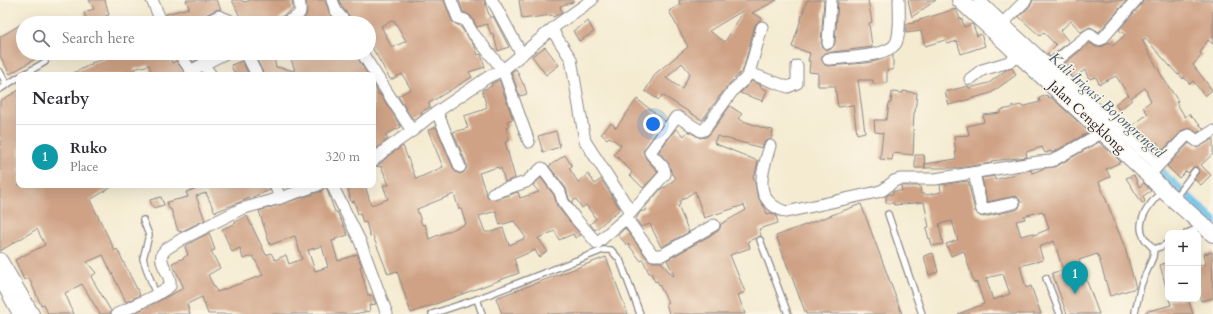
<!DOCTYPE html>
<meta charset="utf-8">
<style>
:root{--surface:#fff;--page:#f2f2f3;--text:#2b2b33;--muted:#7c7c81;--line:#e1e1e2;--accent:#111827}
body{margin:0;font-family:Cardo,serif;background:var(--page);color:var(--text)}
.controls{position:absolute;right:12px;bottom:12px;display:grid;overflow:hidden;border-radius:8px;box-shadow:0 4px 16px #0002}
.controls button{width:36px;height:36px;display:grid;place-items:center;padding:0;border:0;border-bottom:1px solid var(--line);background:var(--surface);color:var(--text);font:20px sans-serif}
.you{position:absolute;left:653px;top:124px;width:14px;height:14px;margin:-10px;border:3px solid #fff;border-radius:50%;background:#1a73e8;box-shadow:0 0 0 6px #1a73e833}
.badge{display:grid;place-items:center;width:26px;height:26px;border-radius:50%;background:var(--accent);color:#fff;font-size:13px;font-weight:700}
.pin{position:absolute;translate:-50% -33px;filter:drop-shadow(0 1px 2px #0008)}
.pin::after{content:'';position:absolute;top:21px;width:14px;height:12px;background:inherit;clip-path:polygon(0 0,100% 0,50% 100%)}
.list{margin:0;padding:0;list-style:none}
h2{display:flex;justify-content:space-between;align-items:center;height:52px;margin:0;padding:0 16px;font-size:17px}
h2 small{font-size:13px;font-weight:400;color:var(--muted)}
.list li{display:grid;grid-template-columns:26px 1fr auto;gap:12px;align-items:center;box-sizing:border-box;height:64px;padding:0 16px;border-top:1px solid var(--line)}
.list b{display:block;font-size:15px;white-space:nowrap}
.list p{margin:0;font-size:13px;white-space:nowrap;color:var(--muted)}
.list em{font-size:13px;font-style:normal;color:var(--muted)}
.icon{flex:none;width:22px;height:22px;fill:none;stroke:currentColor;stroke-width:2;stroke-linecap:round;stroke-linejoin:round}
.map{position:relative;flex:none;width:1213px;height:314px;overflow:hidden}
.search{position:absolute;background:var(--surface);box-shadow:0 4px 16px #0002;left:16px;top:16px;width:360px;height:44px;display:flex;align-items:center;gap:10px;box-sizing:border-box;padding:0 14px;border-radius:22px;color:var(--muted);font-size:15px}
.panel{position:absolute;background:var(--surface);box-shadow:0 4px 16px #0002;left:16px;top:72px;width:360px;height:116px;border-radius:8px}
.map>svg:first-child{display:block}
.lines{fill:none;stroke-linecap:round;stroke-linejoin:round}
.canal{stroke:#6ec1ea;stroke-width:10}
.building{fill:#cfa285;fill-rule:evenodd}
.service-casing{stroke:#8b8686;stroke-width:8}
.minor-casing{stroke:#8b8686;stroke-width:13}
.tertiary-casing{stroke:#8b8686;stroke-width:16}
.secondary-casing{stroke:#8b8686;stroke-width:18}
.service{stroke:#fff;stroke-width:5.5}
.minor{stroke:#fff;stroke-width:11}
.tertiary{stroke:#fff;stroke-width:14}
.secondary{stroke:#fff;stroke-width:16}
.labels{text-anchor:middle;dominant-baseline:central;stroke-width:3;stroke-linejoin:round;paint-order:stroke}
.street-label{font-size:14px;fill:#22223b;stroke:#fcf5e5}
.water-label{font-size:15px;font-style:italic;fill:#3d5a78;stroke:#fcf5e5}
</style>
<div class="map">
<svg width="1213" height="314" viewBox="0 0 1213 314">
<rect width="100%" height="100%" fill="#fcf5e5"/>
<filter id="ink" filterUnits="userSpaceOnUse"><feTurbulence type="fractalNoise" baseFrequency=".025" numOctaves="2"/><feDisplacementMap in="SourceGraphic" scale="8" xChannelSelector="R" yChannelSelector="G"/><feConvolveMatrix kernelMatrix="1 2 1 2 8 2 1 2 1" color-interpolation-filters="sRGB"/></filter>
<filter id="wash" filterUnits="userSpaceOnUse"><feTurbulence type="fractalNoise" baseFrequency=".012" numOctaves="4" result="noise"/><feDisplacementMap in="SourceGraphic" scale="16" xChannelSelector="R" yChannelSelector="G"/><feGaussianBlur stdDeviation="0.9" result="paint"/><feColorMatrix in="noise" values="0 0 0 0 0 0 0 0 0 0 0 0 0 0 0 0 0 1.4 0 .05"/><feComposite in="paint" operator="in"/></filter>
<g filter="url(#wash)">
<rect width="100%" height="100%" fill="#f4ebd1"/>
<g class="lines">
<g class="canal">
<path d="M1150,163l28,26"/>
<path d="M1184,194l29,27"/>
</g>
</g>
<g id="blocks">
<g class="building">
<path d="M89,0h16l4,15 -22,7 -3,-10 10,-3z"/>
<path d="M186,0h30l5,9 -5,1 -15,7 -3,2 -1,4h-28l-3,-9 23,-6z"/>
<path d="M232,0h10l1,2 9,-2h40l1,9 -12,8 -3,4 -8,2h-27z"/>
<path d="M306,0h19l5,14 7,9h-35l-1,-1 5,-6 1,-5z"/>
<path d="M339,0h105l8,21 2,2 6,3 15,21 3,8 3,-1 4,13 -16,5 3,5 -43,26 1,4 -9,5 1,2 -9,6 -15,-24 13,-7 -9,-15 -9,5h-3l-21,-37v-19h-18l-1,-6 -8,-10zM394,20l12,21 -14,7 -11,-22z"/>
<path d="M459,0h25l6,18 3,-2 16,31 -11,4 -5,-18 -2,1 -4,-10 -10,3 -6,-11 -8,-4z"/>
<path d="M519,0h54v2l-13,4 2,7 -9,4 -1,-2 -30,4z"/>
<path d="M679,0h98l-25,13 10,5 -7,7 -12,45 -15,15 -26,35 -40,-25 -3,5 -14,-9 11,-18 32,-26 -19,-36 11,-6zM744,10l-19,32 -16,-11zM682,63l8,10 -8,16 -16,-11z"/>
<path d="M807,0h17l-3,43 3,6 4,1 3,-1 4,-5 3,-44h30l4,22 -3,1 3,24 -47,6 -4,6 4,6 3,1 38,-3 11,-2 16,-6v15h-6v13l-14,1v-4h-15l7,52 -8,2 -4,-29 -15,2 -3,-21h-17v-13l-9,-1 1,-11h-2l2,-8 -18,-6z"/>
<path d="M908,0h28l-24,17z"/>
<path d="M1033,0h94l-28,32 -9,-5 -9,5 -10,-11 -11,10 9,11 -19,15 -3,-3 9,-9 -13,-13 -3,4 -21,-19 12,-12z"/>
<path d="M1143,0h70v44l-5,-4 -8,13 2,2 -9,10 19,25 -7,6 -12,-15 -3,3 -6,-7 -1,2 -4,-5 -1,1 -33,-37 -3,2 21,38 15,23 -2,1 9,15 4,-3 15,15 -7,4 -7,-5 -7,2 -20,20 -6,-8 -6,7 -10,-9 1,-2 -9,-13 15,-11 -5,-7 8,-6 -6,-13 -14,10 1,2 -13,10 -4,-6 13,-10 1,2 -13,-20 -17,8 -3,-7 -7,2 -4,-9 -12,8 -12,-12 29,-23 6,4h3l5,-1 5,-4 4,4 12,-11 -6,-5 22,-25z"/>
<path d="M956,9l4,10h2l2,8 8,-3 1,1 4,11 4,-2 4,12 -24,8 -4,-13 -10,3 -2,-4 -20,6 -4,-15 -15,2v-9l8,-1 -1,-1z"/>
<path d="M588,21l6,11 -15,9 -6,-10z"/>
<path d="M23,23v30h22l-35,21 -10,-18v-19z"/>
<path d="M545,47l14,18 -13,10 -14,-19z"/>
<path d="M102,53h66l4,10 4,-2 11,14h-35l-3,-10 -15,4 2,6h-67l23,-11 -1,-1 13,-4z"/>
<path d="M187,53h23l-17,9z"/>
<path d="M254,53h19l3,14 19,4 -6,-18h54l1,2 11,-2 13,22h-104z"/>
<path d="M242,61l7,14h-13l-1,-3 -1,1 -3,-8z"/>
<path d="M1012,68l4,7 -25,18 -42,12 -4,-13 23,-6 1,2 20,-5 17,-13z"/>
<path d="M516,69l7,15h1l3,10 -7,2 -9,-24z"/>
<path d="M499,80l14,39 -6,2 2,5 -3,1 3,14 -4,1 10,36 -10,4 -4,-14 -2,1 -1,-2 -19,6 8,23 2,2 6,2 23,-8 2,6 19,-6 -6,-7 8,-7 13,17 3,11 24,29 -6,3 -2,-4 -14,6 -4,-9 -17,7 9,13 -8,6 -4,-7 -21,9 5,14 -108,40 -14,-42 -9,3 -15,-38 -3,1 -4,-15 -3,1 -3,-10 -2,1 -4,-13 -3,1 -4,-17h18l6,20 17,-6 -5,-14h6l-8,-19 -3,1 -1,-1 12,-11 14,-9 13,33 27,-12 -15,-37 8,-3 18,43 5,4 4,-1 4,-5v-3l-14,-33 15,-4 -4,-12 19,-6v-1l4,-2 -5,-17 10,-4 -1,-2zM454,194l5,15h2l5,15 -37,15 -4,-15 -3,1 -5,-16zM496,211l4,14 14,-4 12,17 -17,7 -6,-17 -12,4h-6l-6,-16z"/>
<path d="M752,81l9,4 -1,2 7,3 -4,11 -23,-8z"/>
<path d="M373,83l6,12 1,-1 21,33 -16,8 3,4 -15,13z"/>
<path d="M19,90v95h96l-25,15 25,51 2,-2 23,46 -14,7 -23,-47 -16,7 9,11 -5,4 20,34 -1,3h-10l-18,-30 -17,9 9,21h-26l-4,-10 -3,1 -12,-27 -5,2 -9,-20 30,-15 -8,-16 -37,22v-150z"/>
<path d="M903,91l14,2 -2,19h-1l-1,20 1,1 -1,22 -20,-2 -1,7 -12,-1 3,-26 -8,-1 -1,-12h12v-2h1l2,-15h2l1,-11 11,1z"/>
<path d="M1047,95l1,3 3,-1 38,35 -37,21 -1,-2 -6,2 -3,-6 -16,5 1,5 -36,4 1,2 -35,5h-32v-4l31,-5 -2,-23 15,-1 -2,-9 17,-4 -1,-7 18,-2v-3l11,-2v-1l9,-2 1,2 18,-5 -1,-4z"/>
<path d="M637,99l28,22 -22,30 3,8 12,13 -15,16 -13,-13 2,-3 -18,-18 7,-9 -12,-8 -2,2 -6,-5 10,-11 5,5z"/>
<path d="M730,106l12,8 -4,5 25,9 10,2 -2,9 -6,2 -3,7 -45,-12 -3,7 44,18 -3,13 -2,1 4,19 5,10 3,4 2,6 4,-1 5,2 2,8 -19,6 2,7 -13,5 2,7 -20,7 15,37 -7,3 7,19h-76l-3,-11 2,-1 -11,-21 -2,1 -4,-9h-2l-6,-13 -2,1 -13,-17 -1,1 -9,-10 7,-7 23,31 5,3h8l12,14 1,-1 -7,-15 51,-29 2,-3 1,-4 25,-14 -2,-5 -40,13 -9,-27 -16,11 2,2 -3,2 11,26 -28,15 -11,-23 -9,3 -5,-8 4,-7 7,-2 -2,-3 17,-19 4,-1 10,-9 -4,-4 -3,-10 -10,-12 17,-23 8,7 4,-5 12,7 6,-1 4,-3z"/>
<path d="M556,131l4,16 -17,5 -5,-16z"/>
<path d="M1213,139v15l-12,11 10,10 -10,10 -7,-6 5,-7 -2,-5h-4l-5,6 -2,-2 -7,7 -12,-12 22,-23 8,5z"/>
<path d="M1099,142l22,20 -15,7 4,8 -11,5 26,66 11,40 -26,8 -11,-38 -2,-4 -18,6 20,54h-32l-15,-41 11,-3 -9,-29 -15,6 4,13 -23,6 6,22 5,-2 10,28h-83l26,-10 -7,-22 -3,1 -10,-32 -13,5 -5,-12 12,-4 -6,-19 -13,3 4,20 -11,2 -2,-8 -1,1 -3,-11 3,-1 -5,-25 -30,3v-2h-8v-7l3,-2h4v-3h9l-1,-5h19l1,8h5l1,1 14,-3 -1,-7 28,-4 7,30 5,5 4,1 32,-7 3,-2 2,-6 -2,-3 -3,-3 -29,6 -5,-24 12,-2 1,4 23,-7v-1l13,-2 1,3 13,-5 10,-1zM1042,211l1,3 1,-1 5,16 -15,6 -1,-2 -12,3 -5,-15 9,-2 -1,-3zM1003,274l7,20 -17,6 -7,-22z"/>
<path d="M565,155l7,11 -3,2 9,14 10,-8 7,10 6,-5 19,30 -25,21 -5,-6 6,-5 -10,-14 -4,3 -6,-9 -4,3 -3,-3 -3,-11 -17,-22z"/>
<path d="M915,155h9l1,13h-10z"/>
<path d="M1134,175l5,12 5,-4 7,8 -8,5 2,6 -3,1 -16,-25z"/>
<path d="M196,185h72l2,5 -55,22 -9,-19 -10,3 9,24 -25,12v-1h-2l-7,-22h-2l-2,-7 21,-5 -2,-5 11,-4z"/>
<path d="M326,187l9,25h2l11,23 -13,4 1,1 -4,1 6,20 19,-7 5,12 -2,1 8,28h4l4,9 -7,1 1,6 -17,3h-145l-6,-17 -15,7 3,10h-57l51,-26 -12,-25 12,-5v-1l4,-2 -3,-9 24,-13 6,17 -4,1 9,17 -12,7 9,17 46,-17 -10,-19 -10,3 -3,-11 -8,4 -10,-23 14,-6 -1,-1 12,-6 19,39 5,-2 4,7 11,-5 3,9 13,-5 -7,-23 -25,9 -11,-34 61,-19zM322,246l6,21 -13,4 -7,-21z"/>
<path d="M161,197l3,8 -11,3 -3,-8z"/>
<path d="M861,204l41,110h-96l-30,-78z"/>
<path d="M1212,252l1,46 -12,3 -3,-12v-23l8,-2 -2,-10z"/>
<path d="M933,253l5,19 -9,3 -5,-19z"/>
<path d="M606,257l22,57h-126l-6,-16z"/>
<path d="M1168,262v25h-2l-6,-22z"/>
<path d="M1169,299h19l5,15h-48v-2l26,-7z"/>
</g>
</g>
</g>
<g filter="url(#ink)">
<use href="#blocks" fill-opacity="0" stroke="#8b8686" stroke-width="1"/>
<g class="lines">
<g class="service-casing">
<g id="service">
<path d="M0,72l7,13"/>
<path d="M23,75l22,-13"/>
<path d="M0,89l19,-12"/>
<path d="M1174,199l21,-28"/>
<path d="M888,214l34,100"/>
<path d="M143,220l6,15 -6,24 13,36"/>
<path d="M1187,233l14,-6"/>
<path d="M760,240l28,74"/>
<path d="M1154,249l9,-3 5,-3"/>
<path d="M1046,278l14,36"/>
<path d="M477,299l5,15"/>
<path d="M1135,312l6,-27 12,-28 1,-8c-3,-3 -6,-6 -9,-10 -12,-17 6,-37 18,-49"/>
<path d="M432,314l45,-15 126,-49h8l9,10 20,54"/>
</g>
</g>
<g class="minor-casing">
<g id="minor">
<path d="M152,0l10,23"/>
<path d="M332,0l4,11 7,8 1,4"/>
<path d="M451,0l7,18 7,2 7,12 31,38 26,72"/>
<path d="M491,0l4,5 27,50"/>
<path d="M979,0l24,23 155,142"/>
<path d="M204,23l15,-7 10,4 2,3"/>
<path d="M284,23c14,-8 19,-6 15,-23"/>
<path d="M1003,23l23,-23"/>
<path d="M552,30l19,29 14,82 46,71"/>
<path d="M828,43l3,-43"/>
<path d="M179,53l10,15 5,4"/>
<path d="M246,53l11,22"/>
<path d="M362,53l50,78"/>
<path d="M828,59c15,-1 60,-2 68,-16 5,-10 3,-32 3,-43"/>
<path d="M203,64l8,11"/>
<path d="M1050,66l37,-30 3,-2 8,6 4,-1 34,-39"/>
<path d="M749,73l39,14 9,-4v-17"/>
<path d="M195,75l-1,-3 2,-4 30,-15"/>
<path d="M970,79l12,-9 27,-8 11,-7"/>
<path d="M437,112l23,55"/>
<path d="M770,146c-8,27 -19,54 16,66l91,-20 6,-2 11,-9 6,-2h35l103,-17 14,-1 51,-29"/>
<path d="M373,161l12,-11 27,-19 16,-13 60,-41 15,-7 55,-46 34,-24"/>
<path d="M1154,170l32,-34 3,-1 8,6 16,-10"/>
<path d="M974,173l8,37 32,-7"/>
<path d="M275,185l5,13"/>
<path d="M332,185l28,56 27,73"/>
<path d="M493,193l33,-11 16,-14 18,24 3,10 12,16 22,25 29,-25 39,-44c1,-9 -11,-14 -15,-22l26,-35h2l23,14 3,-1 30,-41 11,-10 4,-6 13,-46"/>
<path d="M626,218l27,37h9l52,-30"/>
<path d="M117,314l39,-19 14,-9c2,-12 -11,-20 -8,-32l4,-5 16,-10 59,-30 39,-11 38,-13"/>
</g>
</g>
<g class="tertiary-casing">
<g id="tertiary">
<path d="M0,260l32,54"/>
<path d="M0,277l20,37"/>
</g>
</g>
<g class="secondary-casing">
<path id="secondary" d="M960,0l189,175 14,15 50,44"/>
</g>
<use href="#service" class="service"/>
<use href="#minor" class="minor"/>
<use href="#tertiary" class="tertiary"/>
<use href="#secondary" class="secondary"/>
</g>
</g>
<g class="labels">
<g class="street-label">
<text transform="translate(1087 117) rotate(43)">Jalan Cengklong</text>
</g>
<g class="water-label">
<text transform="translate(1107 105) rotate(42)">Kali Irigasi Bojongrenged</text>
</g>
</g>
</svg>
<div class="controls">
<button>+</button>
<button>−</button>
</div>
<div class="you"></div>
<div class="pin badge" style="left:1075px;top:294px;background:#0f9aa8">1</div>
<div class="search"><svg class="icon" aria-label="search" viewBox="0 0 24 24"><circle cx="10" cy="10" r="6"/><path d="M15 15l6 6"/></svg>Search here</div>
<section class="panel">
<h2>Nearby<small></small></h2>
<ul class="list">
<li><span class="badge" style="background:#0f9aa8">1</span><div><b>Ruko</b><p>Place</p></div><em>320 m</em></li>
</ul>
</section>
</div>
